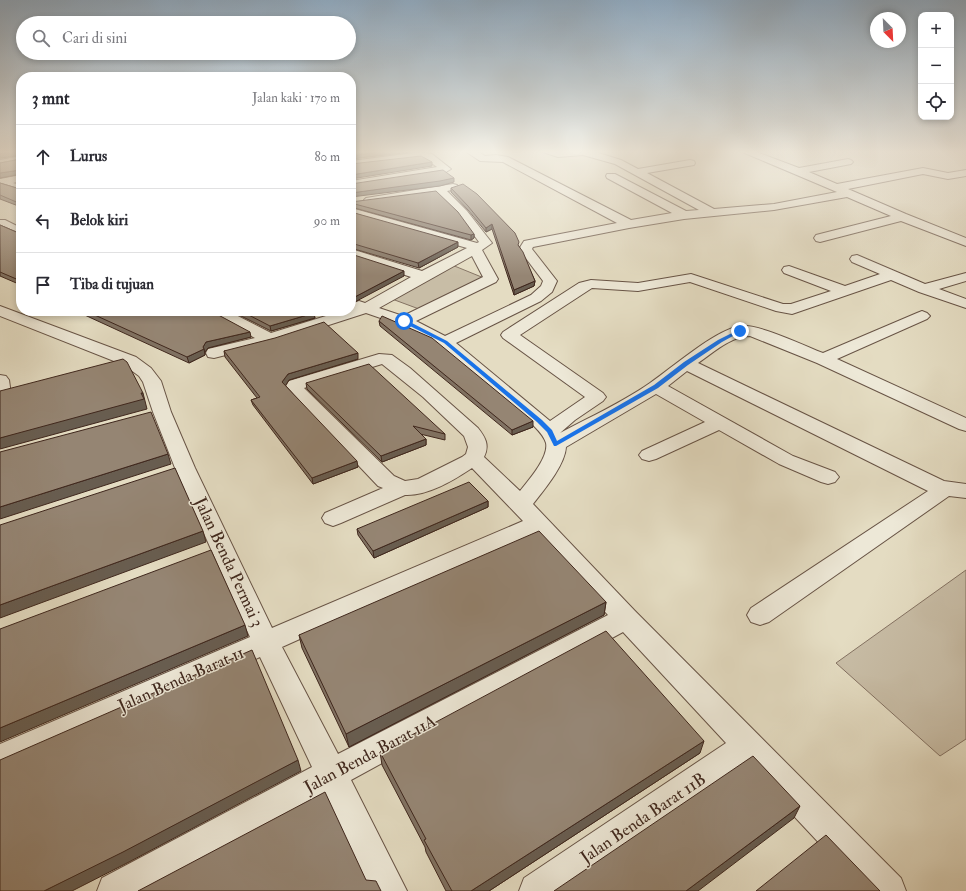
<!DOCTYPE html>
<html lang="id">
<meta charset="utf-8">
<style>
:root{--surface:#fff;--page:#f7f7f7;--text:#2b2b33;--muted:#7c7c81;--line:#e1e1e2}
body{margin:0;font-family:"IM FELL Double Pica",serif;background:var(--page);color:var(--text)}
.controls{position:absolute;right:12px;top:12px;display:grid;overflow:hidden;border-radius:8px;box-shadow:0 2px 6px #0003}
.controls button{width:36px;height:36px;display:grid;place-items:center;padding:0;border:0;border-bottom:1px solid var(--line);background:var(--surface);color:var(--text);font:20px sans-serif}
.compass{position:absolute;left:870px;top:12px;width:36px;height:36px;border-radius:50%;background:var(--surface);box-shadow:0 2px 6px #0003;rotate:156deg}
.stop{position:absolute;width:12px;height:12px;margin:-9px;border:3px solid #1a73e8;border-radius:50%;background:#fff}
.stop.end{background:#1a73e8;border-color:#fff;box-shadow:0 1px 4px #0008}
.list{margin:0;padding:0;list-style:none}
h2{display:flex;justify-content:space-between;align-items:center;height:52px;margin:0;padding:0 16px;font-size:17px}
h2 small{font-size:13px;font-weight:400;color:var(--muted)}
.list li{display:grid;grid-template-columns:26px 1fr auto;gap:12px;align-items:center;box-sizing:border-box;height:64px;padding:0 16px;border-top:1px solid var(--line)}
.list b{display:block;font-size:15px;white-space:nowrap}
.list em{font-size:13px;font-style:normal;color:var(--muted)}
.icon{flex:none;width:22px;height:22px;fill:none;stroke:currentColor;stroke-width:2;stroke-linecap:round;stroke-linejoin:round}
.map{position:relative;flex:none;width:966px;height:891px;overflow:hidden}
.search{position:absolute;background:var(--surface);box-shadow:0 2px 6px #0003;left:16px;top:16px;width:340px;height:44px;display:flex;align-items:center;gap:10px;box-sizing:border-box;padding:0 14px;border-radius:22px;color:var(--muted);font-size:15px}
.panel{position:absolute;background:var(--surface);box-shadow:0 2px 6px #0003;left:16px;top:72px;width:340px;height:244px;border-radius:16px}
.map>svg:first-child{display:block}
.green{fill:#c8bda6;stroke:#847262}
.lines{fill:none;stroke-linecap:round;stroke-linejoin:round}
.street-casing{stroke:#685446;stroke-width:2}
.street{fill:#ede8d7;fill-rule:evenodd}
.wall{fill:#807263;stroke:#3f271d}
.shaded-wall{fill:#685d50;stroke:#3f271d}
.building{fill:#958573;stroke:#3f271d}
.route{fill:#1a73e8}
.labels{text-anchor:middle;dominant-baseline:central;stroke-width:3;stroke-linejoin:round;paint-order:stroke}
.near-street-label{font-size:17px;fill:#3f271d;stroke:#ede8d7}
</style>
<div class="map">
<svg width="966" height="891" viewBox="0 0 966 891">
<rect width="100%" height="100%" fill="#e4dcc2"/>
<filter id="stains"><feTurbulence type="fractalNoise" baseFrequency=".005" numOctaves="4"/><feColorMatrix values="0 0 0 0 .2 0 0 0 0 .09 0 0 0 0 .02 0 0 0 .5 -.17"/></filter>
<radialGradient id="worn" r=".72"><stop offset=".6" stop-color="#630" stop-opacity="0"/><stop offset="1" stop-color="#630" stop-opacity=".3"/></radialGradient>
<g class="green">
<path d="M452,265l32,13 -65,31 -27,-10z"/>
<path d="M966,570v169l-26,17 -104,-93z"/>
</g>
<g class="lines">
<g class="street-casing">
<g id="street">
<path d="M465,151h12l8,5 11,-1 12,2 123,63 41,-7 -65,-35 -1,-2 1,-2h8l71,37 13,-1 -84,-46 -32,-9 -25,2 -18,-6h52l29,9 17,9 52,-9 4,1 1,2 -1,2 -47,8 67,36 60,-5 63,-12 -97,-41h14l45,17 49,-9 3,1 2,2 -2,2 -42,8 28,12 86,-16 25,5 18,-3v6l-18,3 -25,-5 -75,15 58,25 60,24v8l-65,-25 -81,21 -4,-1 -2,-3 2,-3 75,-19 -44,-19 -73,13 -90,9 -55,9 -96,19 -1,2 25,32 -5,11 -11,9 -85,42 94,78 35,-24 -82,-59 -2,-3 2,-3 76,-49 12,-3 47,3 53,-9 92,30h8l40,-13 -47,-18 -2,-3 2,-3 5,-1 56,20 35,-12 -28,-12 -2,-3 2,-3 5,-1 68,29 41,-11v8l-27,8 27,10v9l-47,-16 -28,-12 -99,34 -16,-3 -86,-29 -52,9 -46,-3 -72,47 83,58 3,4 -3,4 -28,19 -15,13c30,-16 63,-31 90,-50 22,-15 65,-53 90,-57 20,-2 62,19 83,27l94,-40 5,-2 5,2 3,3 -3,3 -90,40 129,59v13l-7,-2 -142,-66 -67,-27c-19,0 -37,17 -52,27l246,118 22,3v14l-17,-2 -180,126 -9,3 -9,-3 -4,-7 4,-7 177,-117 -241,-120 -19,15 125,70 42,16 4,5 -4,5 -7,2 -7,-2 -42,-18 -60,-34 -63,29 -7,2 -7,-2 -3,-4 3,-4 63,-29 -49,-28 -90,53c-1,18 -22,43 -33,57l102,107 266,267 5,13h-42l-118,-126 -178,126h-49l5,-13 202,-135 -103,-111 -272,148 56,111h-37l-45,-97 -174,97h-54l5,-13 210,-111 -52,-110 -260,117v-30l250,-107 -75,-169 -22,-56 -10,-30 -4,-6 -15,-11 -124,-49v-10l136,51 15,11 10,13 10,31 24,56 77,160 251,-107 -51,-53c-18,12 -44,28 -67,27l-64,28 -8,3 -8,-3 -3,-5 3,-5 58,-25 -5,-2 -93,-98 4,-7 90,-27 13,1 18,13 68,60c7,9 12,17 6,29l36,34c9,-11 29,-34 26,-48 -2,-7 -8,-13 -13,-18l-94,-80 -41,-21 -32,-11 -90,29 -62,16 -6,-1 -2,-4 2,-4 47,-11 -44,-24 -3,-3h20l43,22 71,-22h9l3,-8 5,-2 6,2 46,-26 -60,-20v-8l71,22 45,-23 -116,-33v-7l126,35 2,-1 -20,-27 -22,-22 -67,10 -4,-1 -2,-2 2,-2 87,-14 4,1 1,2 -1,2 -10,2 20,20 25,32 -10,7 16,29 -2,3 -80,39 29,15 86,-41 10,-9 2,-5 -24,-32 5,-8 93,-18 -114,-61 -23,-1zM472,256l11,21 -80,39 -24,-8zM382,364l41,33 41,39 4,11 -2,7 -4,3 -44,22 -13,2 -11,-5 -90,-88zM534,534l74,81 -270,139 -56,-107z"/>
<path d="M421,152l11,2 19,15 -5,3 -95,15v-6l86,-14 -11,-8 -5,-1 -70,9v-6z"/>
<path d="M21,156v6l-21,4v-6z"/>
<path d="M21,175v6l-8,2 8,2v7l-21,-7v-6z"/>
<path d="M0,220h5l16,8v9l-21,-10z"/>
<path d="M0,375l6,1 3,4 2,15 -3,4 -8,1z"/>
</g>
</g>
<use href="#street" class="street"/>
</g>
<g class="wall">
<path d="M0,151h21v56l-21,-8v-16l20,6 1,-5 -2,-1 -1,-4 3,-2v-3l-21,4v-15l21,-4v-4l-21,3z"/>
<path d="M451,188l68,58 16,35 -1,5 -20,9 -22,-66 -6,3 -18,-22 -17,-18z"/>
<path d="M351,202l123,32v4l-3,2 -120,-33z"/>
<path d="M351,212l107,35 -39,21 -68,-20z"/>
<path d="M0,225l21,9v51l-21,-9z"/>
<path d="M76,311h135l40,26 -43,11 -3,4v3l-16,8z"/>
<path d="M231,311h81l3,7 -44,13z"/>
<path d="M316,311h21l-12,4z"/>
<path d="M379,321l154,106 -21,8 -132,-109z"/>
<path d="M224,351l134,8 -69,21 -4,5 73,82 -45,17 -60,-79 -2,-5 6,-2 -32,-41z"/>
<path d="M306,383l139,51v6l-25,-6 6,5v6l-44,17 -75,-73z"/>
<path d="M488,501v6l-114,51 -16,-23 -1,-6z"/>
<path d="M606,602l-2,13 -255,132 -47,-99 -3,-13z"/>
<path d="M380,752l320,1 -211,138h-43l-20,-39 -1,-5 -43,-82z"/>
</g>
<g class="shaded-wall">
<path d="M15,151h5l1,4 -21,3v-4z"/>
<path d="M383,151l28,1 -60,7v-3z"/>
<path d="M432,162v4l-81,13v-4z"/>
<path d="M20,170l1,4 -21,4v-5z"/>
<path d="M454,178v4l-14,4 -89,11v-4z"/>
<path d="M492,224v5l-6,3v-4z"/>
<path d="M474,234v4l-3,2v-5z"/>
<path d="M458,242v5l-39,21 -1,-5z"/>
<path d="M404,271v5l-53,28v-5z"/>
<path d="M535,281l-1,5 -20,9v-5z"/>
<path d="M324,311h13l-12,4z"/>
<path d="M314,313l1,5 -44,13 -1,-5z"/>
<path d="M250,332l1,5 -43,11 -3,4 -2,-5 3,-5z"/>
<path d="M204,349l1,6 -16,8 -2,-6z"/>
<path d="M358,353v6l-69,21 -5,8 -2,-6 6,-8z"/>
<path d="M143,393l4,16 -147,40v-11z"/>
<path d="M533,421v6l-21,8v-5z"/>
<path d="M426,439v6l-44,17 -1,-6z"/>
<path d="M168,454l3,10 -171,55v-12z"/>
<path d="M357,461l1,6 -45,17 -1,-6z"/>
<path d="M488,501v6l-114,51 -1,-7z"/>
<path d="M203,531l3,11 -206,76v-13z"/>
<path d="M606,602l-2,13 -255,132 -3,-13z"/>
<path d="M245,625l3,11 -248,106v-14z"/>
<path d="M704,741l-4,12 -211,138h-18z"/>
<path d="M298,760l3,11 -172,91 -57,29h-28z"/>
<path d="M800,806l-6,12 -96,73h-12z"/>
</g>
<g class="building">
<path d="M0,151h15l-15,3z"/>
<path d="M351,151h32l-32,5z"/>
<path d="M21,154v50l-21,-9v-12l20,6 1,-8 -3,-2 3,-2 -1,-7 -20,3v-10l21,-4z"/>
<path d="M421,156l11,6 -81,13v-11z"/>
<path d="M443,170l11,8 -14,3 -89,12v-9z"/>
<path d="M463,184l14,10 38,39 4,9 -1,3 5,7 12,29 -21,9 -22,-66 -6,4 -18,-22 -17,-18z"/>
<path d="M436,191l22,21 16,22 -3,1 -120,-32v-1z"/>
<path d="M351,212l107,30 -40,21 -67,-20z"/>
<path d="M0,225l21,9v47l-21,-9z"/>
<path d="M351,254l53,17 -53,28z"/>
<path d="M86,311h125l39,21 -44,10 -3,5 1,2 -17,8z"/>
<path d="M241,311h71l2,2 -44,13z"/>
<path d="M382,316l50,22 101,83 -21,9 -133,-109z"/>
<path d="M324,322l34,31 -70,21 -6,8 75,79 -45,17 -61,-78 9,-3 -36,-46 51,-13z"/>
<path d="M123,359l4,3 16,31h-2l3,6 -144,39v-47z"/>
<path d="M369,364l76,70 -32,-8 13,13 -45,17 -75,-73z"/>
<path d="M151,412l17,42 -168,53v-55z"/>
<path d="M175,468l28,63 -203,74v-80z"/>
<path d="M469,482l19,19 -115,50 -16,-22z"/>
<path d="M539,531l67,71 -260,132 -47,-99z"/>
<path d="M211,550l34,75 -245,103v-99z"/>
<path d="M606,631l98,110 -233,150h-19l-28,-51 2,-1 -46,-87z"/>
<path d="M252,650l46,110 -175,92 -79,39h-44v-131z"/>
<path d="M753,756l47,50 -114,85h-132z"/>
<path d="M325,792l41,88 10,1 5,10h-243z"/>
<path d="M826,835l54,56h-124z"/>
</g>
<linearGradient id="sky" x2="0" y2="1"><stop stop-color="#90abc2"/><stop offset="0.55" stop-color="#f3efe4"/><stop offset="1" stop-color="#f3efe4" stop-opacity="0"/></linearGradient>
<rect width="966" height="276" fill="url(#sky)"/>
<path class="route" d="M402,320h4l41,21 95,79 10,10 5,11 97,-56 30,-23 34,-22 20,-10 4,1 -20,11 -34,23 -30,23 -102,58h-2l-7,-14 -10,-10 -93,-79 -42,-21z"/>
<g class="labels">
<g class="near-street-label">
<text transform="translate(229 562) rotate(65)">Jalan Benda Permai 3</text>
<text transform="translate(181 679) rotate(-24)">Jalan Benda Barat 11</text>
<text transform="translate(370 754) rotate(-28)">Jalan Benda Barat 11A</text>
<text transform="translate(643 818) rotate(-34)">Jalan Benda Barat 11B</text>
</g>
</g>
<rect width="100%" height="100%" filter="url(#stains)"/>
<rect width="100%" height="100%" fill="url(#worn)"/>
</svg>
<div class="controls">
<button>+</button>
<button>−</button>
<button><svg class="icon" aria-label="locate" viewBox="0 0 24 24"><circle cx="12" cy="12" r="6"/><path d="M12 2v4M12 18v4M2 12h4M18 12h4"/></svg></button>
</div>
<svg class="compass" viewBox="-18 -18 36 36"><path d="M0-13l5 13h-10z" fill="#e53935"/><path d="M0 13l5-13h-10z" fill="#7c7c81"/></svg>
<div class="stop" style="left:404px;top:321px"></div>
<div class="stop end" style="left:740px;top:331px"></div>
<div class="search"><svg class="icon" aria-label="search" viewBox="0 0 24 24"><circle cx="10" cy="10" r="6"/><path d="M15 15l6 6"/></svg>Cari di sini</div>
<section class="panel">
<h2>3 mnt<small>Jalan kaki · 170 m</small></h2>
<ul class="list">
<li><svg class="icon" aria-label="ahead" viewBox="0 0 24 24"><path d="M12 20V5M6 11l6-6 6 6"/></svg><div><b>Lurus</b></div><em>80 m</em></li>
<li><svg class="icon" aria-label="left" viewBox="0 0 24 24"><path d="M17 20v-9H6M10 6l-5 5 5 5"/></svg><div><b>Belok kiri</b></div><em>90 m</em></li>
<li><svg class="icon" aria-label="arrive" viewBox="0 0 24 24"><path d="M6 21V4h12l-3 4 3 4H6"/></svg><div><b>Tiba di tujuan</b></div></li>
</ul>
</section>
</div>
